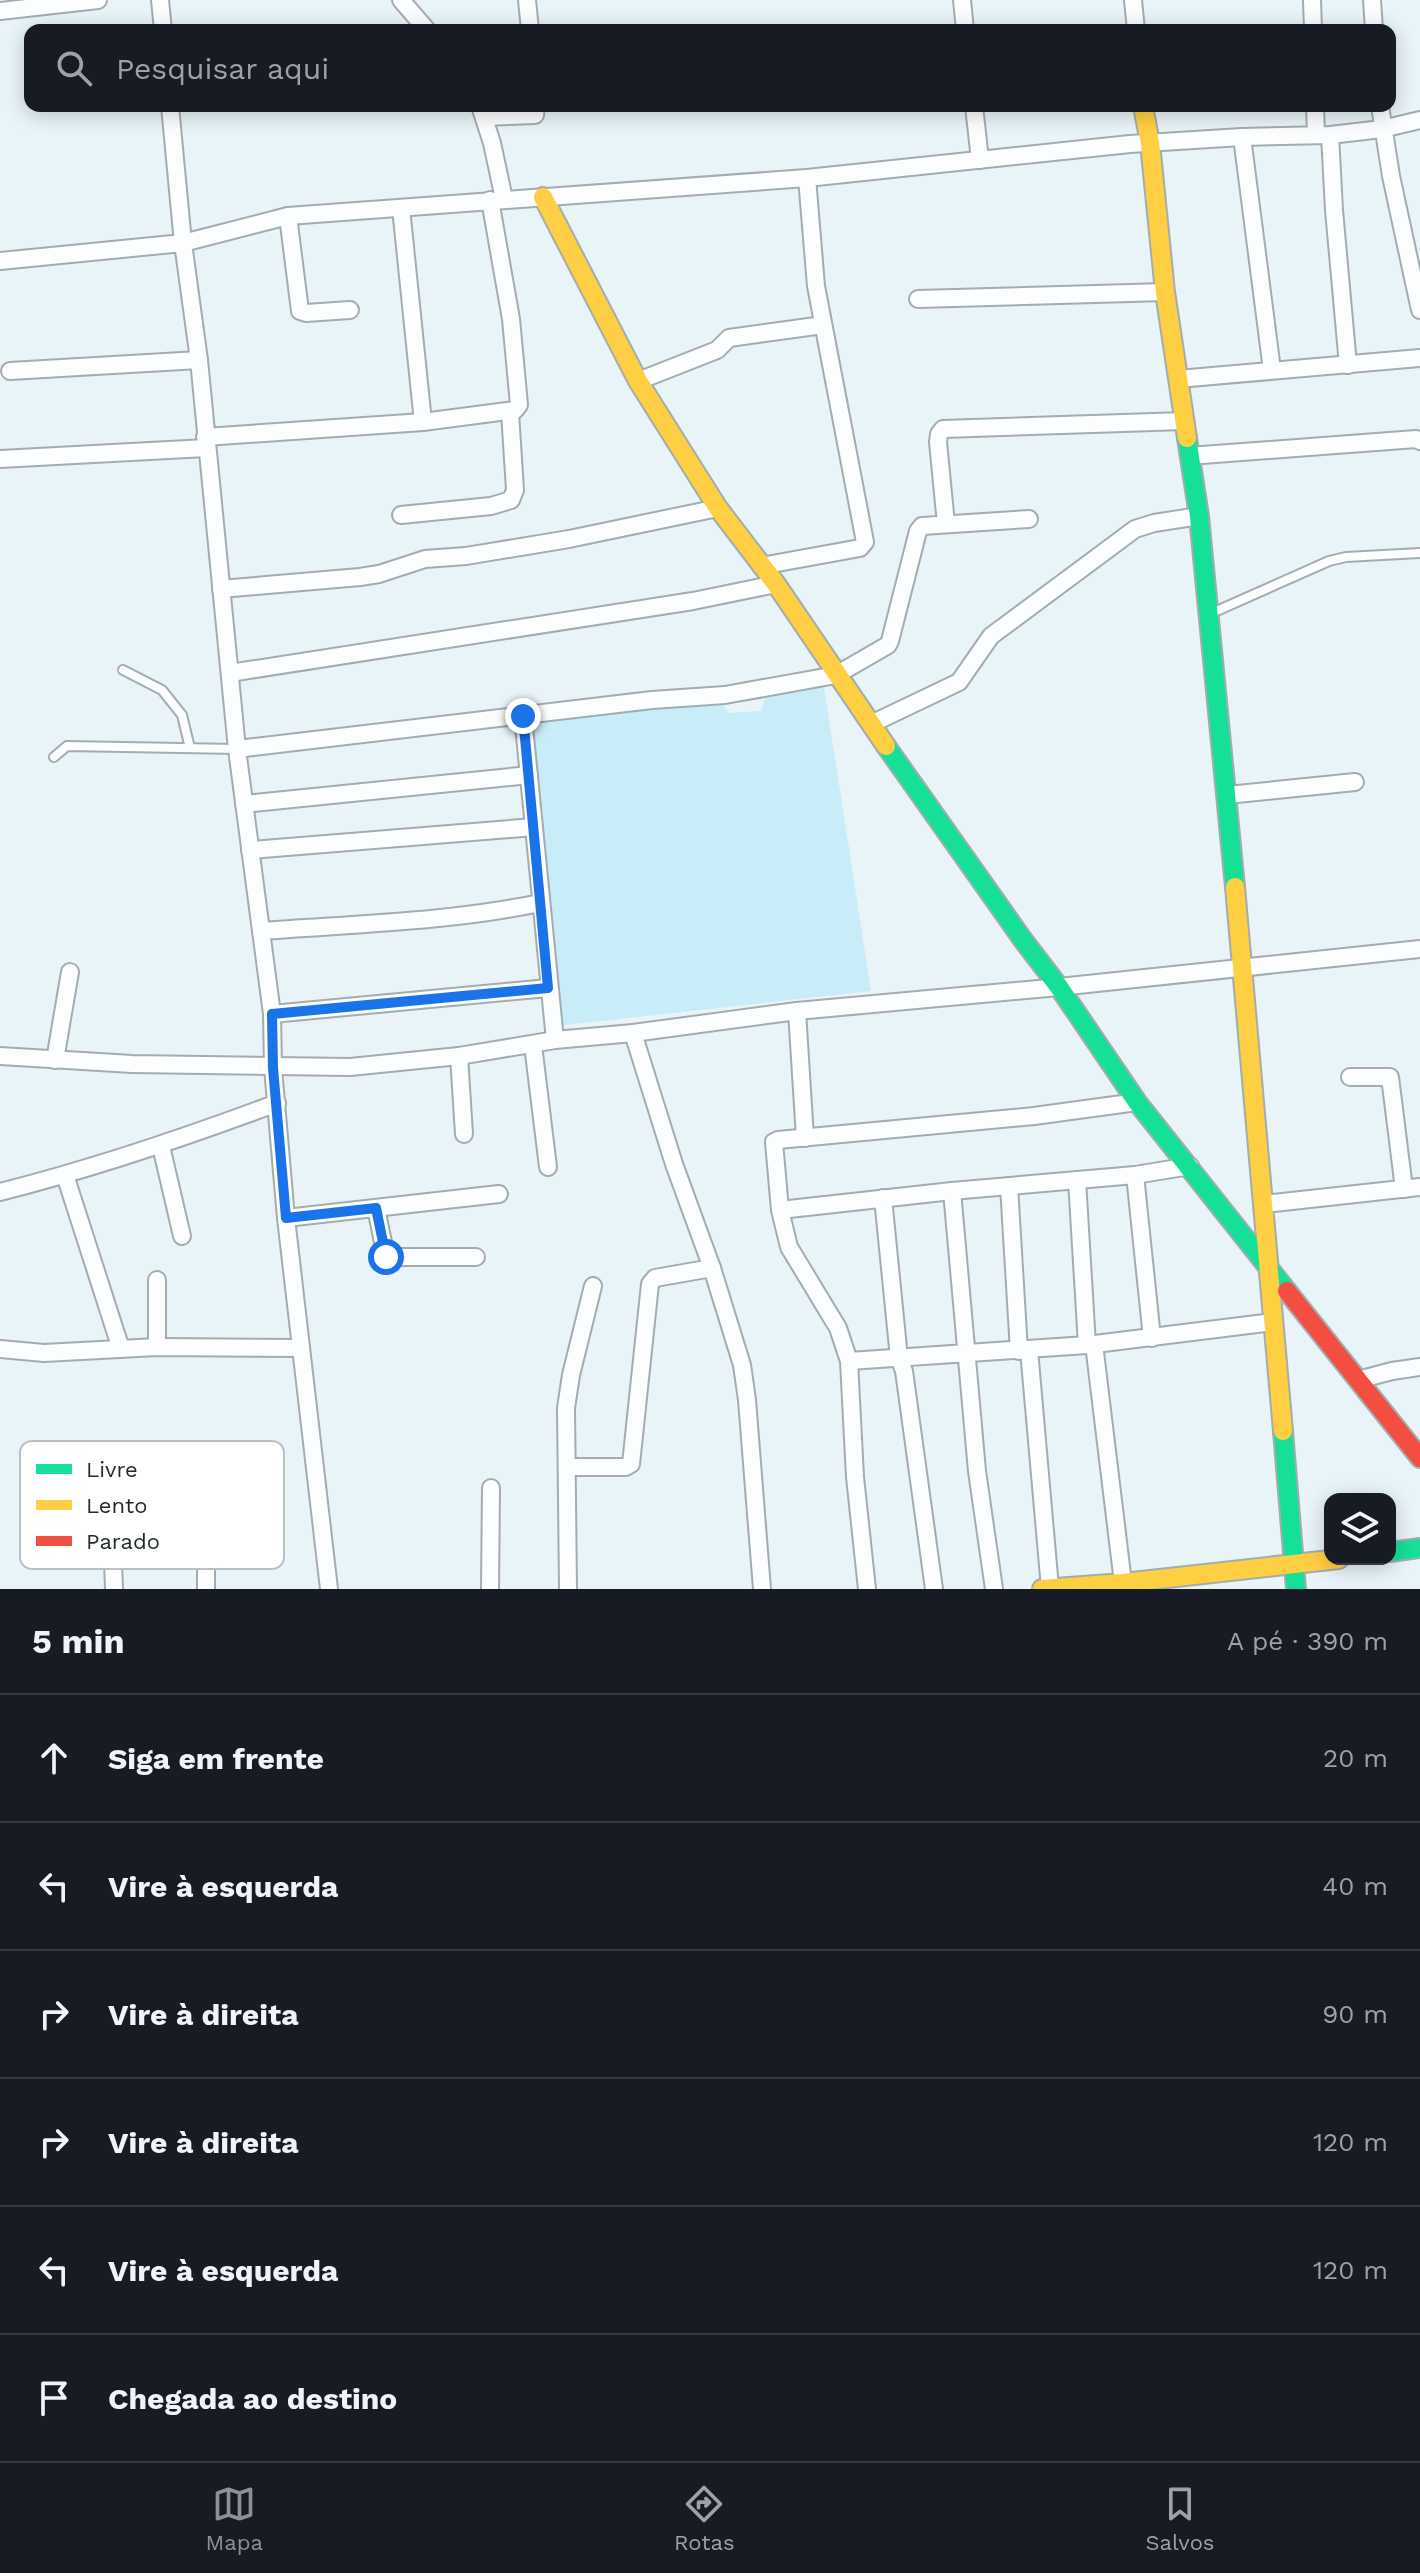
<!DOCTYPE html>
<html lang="pt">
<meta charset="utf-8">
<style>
:root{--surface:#171b24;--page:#20242c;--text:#f1f3f6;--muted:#9ea1a6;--line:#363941;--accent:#8c9099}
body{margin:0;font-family:"Work Sans",sans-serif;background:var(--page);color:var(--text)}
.controls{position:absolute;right:24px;bottom:24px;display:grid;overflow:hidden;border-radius:16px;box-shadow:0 4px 20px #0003}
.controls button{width:72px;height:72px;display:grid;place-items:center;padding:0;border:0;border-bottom:2px solid var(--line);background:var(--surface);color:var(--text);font:40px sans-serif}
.stop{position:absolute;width:24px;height:24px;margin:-18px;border:6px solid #1a73e8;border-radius:50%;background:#fff}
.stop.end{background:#1a73e8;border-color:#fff;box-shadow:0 2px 8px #0008}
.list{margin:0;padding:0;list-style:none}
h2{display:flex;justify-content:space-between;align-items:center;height:104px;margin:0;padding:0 32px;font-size:34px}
h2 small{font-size:26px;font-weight:400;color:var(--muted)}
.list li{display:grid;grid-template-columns:52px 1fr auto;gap:24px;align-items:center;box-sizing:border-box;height:128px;padding:0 32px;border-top:2px solid var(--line)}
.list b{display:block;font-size:30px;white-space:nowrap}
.list em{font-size:26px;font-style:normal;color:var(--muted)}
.icon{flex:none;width:44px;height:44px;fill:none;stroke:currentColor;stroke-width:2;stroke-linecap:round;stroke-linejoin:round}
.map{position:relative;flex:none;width:1420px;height:1589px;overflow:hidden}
.search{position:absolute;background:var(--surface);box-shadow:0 4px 20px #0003;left:24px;right:24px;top:24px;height:88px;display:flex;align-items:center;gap:20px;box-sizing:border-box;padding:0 28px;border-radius:16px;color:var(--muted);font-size:30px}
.sheet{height:872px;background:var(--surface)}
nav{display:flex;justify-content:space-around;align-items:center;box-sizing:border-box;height:112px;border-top:2px solid var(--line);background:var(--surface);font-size:22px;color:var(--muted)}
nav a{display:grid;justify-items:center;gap:4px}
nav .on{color:var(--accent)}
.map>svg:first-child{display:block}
.green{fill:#c9ecf9}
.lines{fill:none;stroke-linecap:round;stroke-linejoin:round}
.lane-casing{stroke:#a3acaf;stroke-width:12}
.street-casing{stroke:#a3acaf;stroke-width:20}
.fast-casing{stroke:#a3acaf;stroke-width:22}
.slow-casing{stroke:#a3acaf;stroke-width:22}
.jam-casing{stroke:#a3acaf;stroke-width:22}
.lane{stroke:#fcfdfe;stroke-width:8}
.street{stroke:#fcfdfe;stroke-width:16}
.fast{stroke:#16e098;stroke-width:18}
.slow{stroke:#ffcf43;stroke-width:18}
.jam{stroke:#f24e42;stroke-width:18}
.route{stroke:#1a73e8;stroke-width:10}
.key{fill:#fff;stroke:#bcbfc0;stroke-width:2}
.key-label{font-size:22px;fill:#212b2e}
</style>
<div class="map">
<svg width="1420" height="1589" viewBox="0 0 1420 1589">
<rect width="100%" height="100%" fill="#e9f4f8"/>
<path class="green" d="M824,687l47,304 -315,35 -28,-307 191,-20 9,14 33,-2 7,-20z"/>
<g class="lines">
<g class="lane-casing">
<g id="lane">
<path d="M1212,613l117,-52 17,-4 74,-4"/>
<path d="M123,670l39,20 20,25 8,33"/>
<path d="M54,757l13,-11 170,3"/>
</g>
</g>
<g class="street-casing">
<g id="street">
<path d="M160,0l3,30"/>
<path d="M401,0l26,30"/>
<path d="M527,0l3,30"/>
<path d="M962,0l3,30"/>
<path d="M1133,0l3,30"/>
<path d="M1312,0l1,30"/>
<path d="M1372,0l2,30"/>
<path d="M0,11l98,-11"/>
<path d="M170,106l13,137 16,117 38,389 35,265 1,54 13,150 43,371"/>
<path d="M480,106l12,37 12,56"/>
<path d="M974,106l6,54"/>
<path d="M1315,106l1,29"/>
<path d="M1380,106l11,70 29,134"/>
<path d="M484,117l51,-2 1,-9"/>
<path d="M1330,135l4,75 14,155"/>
<path d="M1242,137l30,233"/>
<path d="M401,208l22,214"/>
<path d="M288,216l12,95 6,2 44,-3"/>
<path d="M0,261l183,-18 105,-27 519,-38 323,-34 112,-7 88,-2 52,-6 38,-9"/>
<path d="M918,299l247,-7"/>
<path d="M10,371l189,-11"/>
<path d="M1178,379l242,-21"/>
<path d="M638,381l79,-31 12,-12 94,-13"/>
<path d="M205,437l218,-15 92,-12 4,-5 -8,-86 -21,-119"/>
<path d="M1189,456l227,-17 4,2"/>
<path d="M0,459l206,-11"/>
<path d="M401,515l90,-9 20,-6 4,-10 -5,-78"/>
<path d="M946,524l-8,-82 1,-8 4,-5 241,-8"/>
<path d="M761,566l99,-18 5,-6 -49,-256 -9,-108"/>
<path d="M221,589l139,-12 19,-3 46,-15 41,-3 103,-17 149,-31"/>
<path d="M230,673l463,-72 83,-17"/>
<path d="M523,716l32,324"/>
<path d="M871,724l88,-42 32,-46 144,-107 19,-6 45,-7"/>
<path d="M237,749l415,-49 73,-5 111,-20 52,-30 2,-4 28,-110 4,-5 107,-7"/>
<path d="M1227,795l128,-13"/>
<path d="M244,804l285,-29"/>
<path d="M250,850l284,-23"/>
<path d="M261,931c93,-7 188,-9 279,-28"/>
<path d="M797,1011l8,127"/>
<path d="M272,1014l276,-26"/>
<path d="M633,1033l41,131 38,104 30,97 5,35 15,189"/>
<path d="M533,1045l15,122"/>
<path d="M0,1056l132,8 218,3 109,-11 96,-16 78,-7 164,-22 262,-24 361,-38"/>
<path d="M459,1056l5,78"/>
<path d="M55,1060l15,-88"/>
<path d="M1350,1077h40l14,112"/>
<path d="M161,1146l21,90"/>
<path d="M65,1175l56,174"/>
<path d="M1135,1175l17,163"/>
<path d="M1077,1180l10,165"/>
<path d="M1009,1186l10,165"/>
<path d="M952,1191l25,280 17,118"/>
<path d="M0,1192c95,-24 186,-55 277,-89"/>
<path d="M883,1198l16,160 5,13 30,218"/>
<path d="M1264,1204l156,-17"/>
<path d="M376,1208l10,49h90"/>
<path d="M780,1210l172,-19 183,-16 55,-9"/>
<path d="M286,1218l213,-24"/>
<path d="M157,1280v67"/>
<path d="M1094,1344l29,239"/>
<path d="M0,1349l44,4 113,-6 144,1"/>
<path d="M1029,1350l21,238"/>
<path d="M849,1361l238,-16 186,-23"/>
<path d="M1358,1380l34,-9 28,-4"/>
<path d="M568,1467h58l5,-3 19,-180 5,-6 57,-10"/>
<path d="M206,1489v100"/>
<path d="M112,1535l2,54"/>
<path d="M490,1589l1,-101"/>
<path d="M568,1589l-2,-181 5,-33 22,-89"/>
<path d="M867,1589l-12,-112 -6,-116 -11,-33 -49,-81 -9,-37 -6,-68 4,-2 256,-24 103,-14"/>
</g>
</g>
<g class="fast-casing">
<g id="fast">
<path d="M1187,438l12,78 36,371"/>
<path d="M886,746l137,194 36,47 78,115 150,189"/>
<path d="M1283,1431l13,158"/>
<path d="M1390,1552l30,-4"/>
</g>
</g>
<g class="slow-casing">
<g id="slow">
<path d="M1143,106l7,37 15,149 22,146"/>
<path d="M543,197l95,184 80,127 58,76 110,162"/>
<path d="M1235,887l48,544"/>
<path d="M1042,1589l81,-6 216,-24"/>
</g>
</g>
<g class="jam-casing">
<path id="jam" d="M1287,1291l133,167"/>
</g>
<use href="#lane" class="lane"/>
<use href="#street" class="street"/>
<use href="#fast" class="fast"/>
<use href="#slow" class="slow"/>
<use href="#jam" class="jam"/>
</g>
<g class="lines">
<path class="route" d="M386,1257l-10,-49 -90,10 -13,-150 -1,-54 276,-26 -25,-272"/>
</g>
<rect x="20" y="1441" width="264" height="128" rx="12" class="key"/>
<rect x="36" y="1464" width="36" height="10" fill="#16e098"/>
<rect x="36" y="1500" width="36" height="10" fill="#ffcf43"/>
<rect x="36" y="1536" width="36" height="10" fill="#f24e42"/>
<g class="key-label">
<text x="86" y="1477">Livre</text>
<text x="86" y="1513">Lento</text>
<text x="86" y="1549">Parado</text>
</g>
</svg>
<div class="controls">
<button><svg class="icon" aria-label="layers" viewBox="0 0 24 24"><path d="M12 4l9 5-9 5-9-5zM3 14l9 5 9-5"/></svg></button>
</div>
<div class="stop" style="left:386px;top:1257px"></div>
<div class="stop end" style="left:523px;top:716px"></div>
<div class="search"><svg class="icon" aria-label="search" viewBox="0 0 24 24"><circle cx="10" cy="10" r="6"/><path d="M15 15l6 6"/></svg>Pesquisar aqui</div>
</div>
<section class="sheet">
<h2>5 min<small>A pé · 390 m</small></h2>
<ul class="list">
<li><svg class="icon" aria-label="ahead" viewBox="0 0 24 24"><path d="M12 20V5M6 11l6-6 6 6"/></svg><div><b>Siga em frente</b></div><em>20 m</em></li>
<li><svg class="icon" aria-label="left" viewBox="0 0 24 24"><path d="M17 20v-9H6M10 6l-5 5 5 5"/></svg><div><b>Vire à esquerda</b></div><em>40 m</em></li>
<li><svg class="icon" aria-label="right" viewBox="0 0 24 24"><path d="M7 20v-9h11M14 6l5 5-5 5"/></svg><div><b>Vire à direita</b></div><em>90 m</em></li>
<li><svg class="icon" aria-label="right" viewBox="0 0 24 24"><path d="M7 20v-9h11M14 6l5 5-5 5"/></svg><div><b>Vire à direita</b></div><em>120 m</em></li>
<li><svg class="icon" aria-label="left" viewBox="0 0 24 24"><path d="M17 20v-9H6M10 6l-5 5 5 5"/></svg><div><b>Vire à esquerda</b></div><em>120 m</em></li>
<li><svg class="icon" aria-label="arrive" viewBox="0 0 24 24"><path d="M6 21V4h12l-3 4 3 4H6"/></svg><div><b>Chegada ao destino</b></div></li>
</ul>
</section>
<nav>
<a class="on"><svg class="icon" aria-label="map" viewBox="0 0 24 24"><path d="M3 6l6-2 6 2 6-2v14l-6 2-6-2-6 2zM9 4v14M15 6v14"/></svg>Mapa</a>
<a><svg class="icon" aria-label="directions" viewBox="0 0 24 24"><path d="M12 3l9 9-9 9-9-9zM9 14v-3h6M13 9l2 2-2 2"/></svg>Rotas</a>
<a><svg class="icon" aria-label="saved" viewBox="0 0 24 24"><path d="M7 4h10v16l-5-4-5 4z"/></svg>Salvos</a>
</nav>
